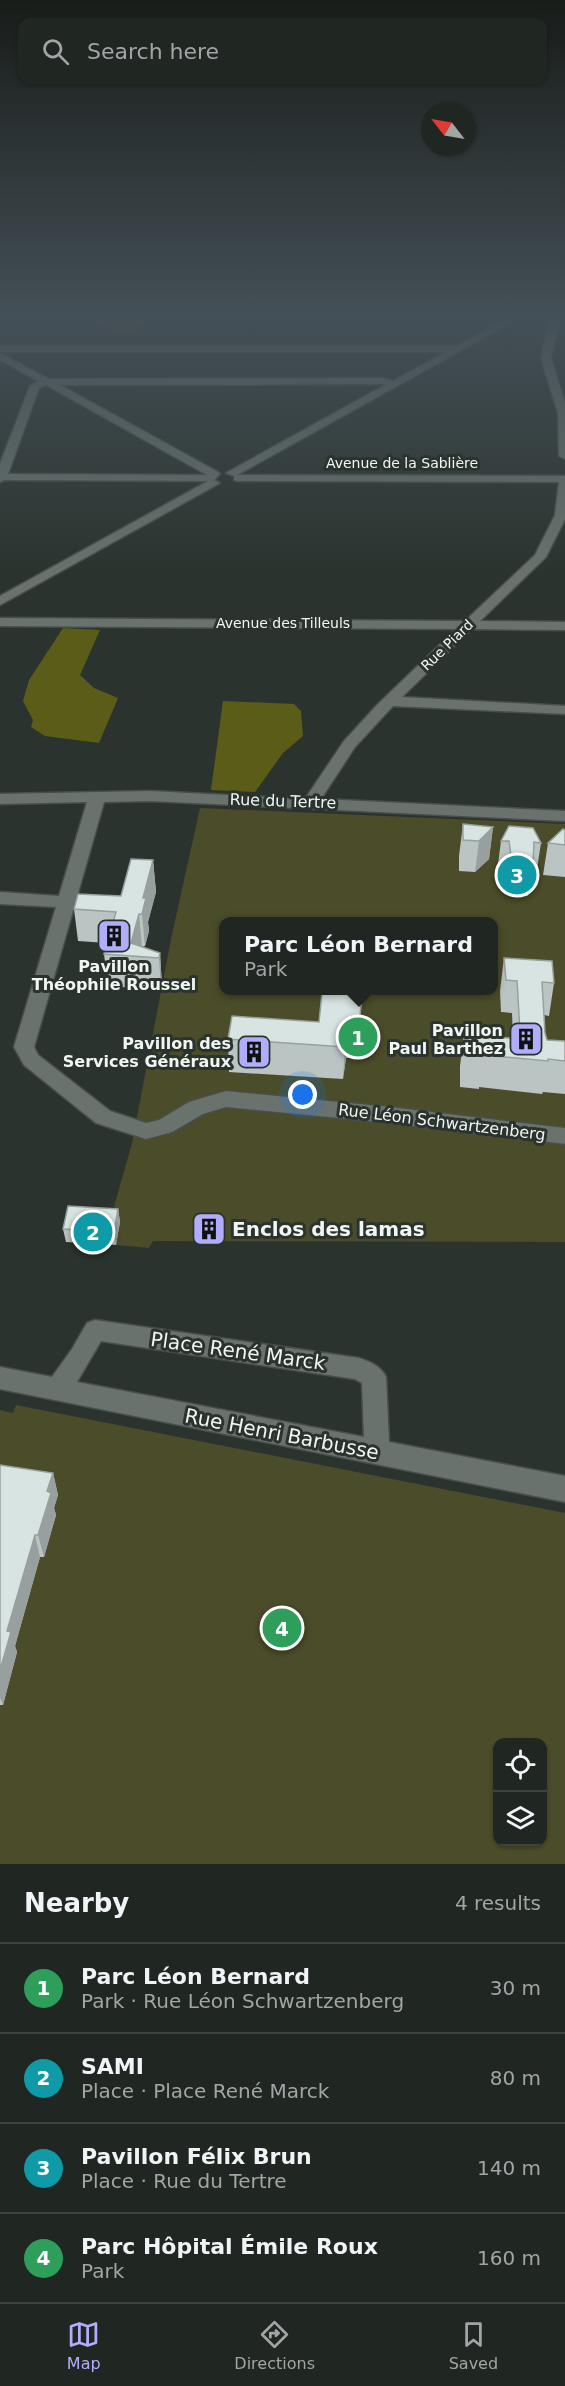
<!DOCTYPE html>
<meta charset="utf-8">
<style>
:root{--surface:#202622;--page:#282e2a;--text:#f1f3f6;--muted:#a2a5a5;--line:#3d4340;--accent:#b2adfa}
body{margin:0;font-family:"DejaVu Sans",sans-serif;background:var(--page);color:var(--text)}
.controls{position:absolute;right:18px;bottom:18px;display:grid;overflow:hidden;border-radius:12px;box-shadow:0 2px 4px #0004}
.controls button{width:54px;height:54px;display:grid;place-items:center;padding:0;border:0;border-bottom:2px solid var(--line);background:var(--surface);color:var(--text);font:30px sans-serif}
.compass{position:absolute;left:421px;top:102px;width:54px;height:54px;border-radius:50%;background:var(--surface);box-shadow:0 2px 4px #0004;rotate:301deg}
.you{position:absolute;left:303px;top:1095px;width:21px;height:21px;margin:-15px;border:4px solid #fff;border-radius:50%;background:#1a73e8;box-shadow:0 0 0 9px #1a73e833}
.badge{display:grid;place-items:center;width:39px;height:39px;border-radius:50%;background:var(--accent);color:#fff;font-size:20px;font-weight:700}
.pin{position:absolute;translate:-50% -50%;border:3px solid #fff;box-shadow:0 2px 6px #0006}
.popup{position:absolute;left:219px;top:917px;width:279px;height:78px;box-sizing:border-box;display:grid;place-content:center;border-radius:12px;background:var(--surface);filter:drop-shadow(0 2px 4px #0005);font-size:20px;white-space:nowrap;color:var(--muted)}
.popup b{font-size:22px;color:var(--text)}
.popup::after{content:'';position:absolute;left:50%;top:100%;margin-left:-12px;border:12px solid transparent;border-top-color:var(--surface)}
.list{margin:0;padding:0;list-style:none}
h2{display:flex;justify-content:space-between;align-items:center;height:78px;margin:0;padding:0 24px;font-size:26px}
h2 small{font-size:20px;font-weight:400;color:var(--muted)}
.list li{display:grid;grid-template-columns:39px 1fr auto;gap:18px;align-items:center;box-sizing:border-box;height:90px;padding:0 24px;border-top:2px solid var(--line)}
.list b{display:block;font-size:22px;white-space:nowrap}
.list p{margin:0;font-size:20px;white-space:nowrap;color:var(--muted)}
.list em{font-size:20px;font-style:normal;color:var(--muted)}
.icon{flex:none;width:33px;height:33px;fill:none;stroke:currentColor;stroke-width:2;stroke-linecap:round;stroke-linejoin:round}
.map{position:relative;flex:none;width:565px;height:1864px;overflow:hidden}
.search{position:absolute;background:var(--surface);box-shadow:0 2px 4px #0004;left:18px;right:18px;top:18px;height:66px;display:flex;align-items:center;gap:15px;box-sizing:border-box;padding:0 21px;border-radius:12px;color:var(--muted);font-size:22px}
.sheet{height:438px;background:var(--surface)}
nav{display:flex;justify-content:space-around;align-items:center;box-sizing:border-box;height:84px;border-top:2px solid var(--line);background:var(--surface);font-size:16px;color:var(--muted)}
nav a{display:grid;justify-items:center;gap:3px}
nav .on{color:var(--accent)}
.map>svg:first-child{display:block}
.green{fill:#4b4c29;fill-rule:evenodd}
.forest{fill:#5b5c17}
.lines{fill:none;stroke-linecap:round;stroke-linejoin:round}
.minor-casing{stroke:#484f4b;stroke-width:3}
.minor{fill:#69726d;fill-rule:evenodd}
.wall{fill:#bac4c2}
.shaded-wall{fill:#97a09e}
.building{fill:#d8e4e2;stroke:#97a09e;stroke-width:1.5}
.labels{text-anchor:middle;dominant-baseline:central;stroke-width:6;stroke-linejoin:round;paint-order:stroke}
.far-street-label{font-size:14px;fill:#f1f6f3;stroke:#2b332e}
.street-label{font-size:16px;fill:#f1f6f3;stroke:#2b332e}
.poi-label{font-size:16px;font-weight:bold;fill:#f1f6f3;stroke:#2b332e;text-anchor:end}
.near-poi-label{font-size:20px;font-weight:bold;fill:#f1f6f3;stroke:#2b332e;text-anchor:start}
.near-street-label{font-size:20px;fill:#f1f6f3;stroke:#2b332e}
</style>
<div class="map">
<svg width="565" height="1864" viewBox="0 0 565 1864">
<rect width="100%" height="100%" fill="#2b332e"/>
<g class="green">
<path d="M200,808l365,16v418l-412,-1 -4,7 -33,-3 4,-23 -10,-1 22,-78 39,-204zM223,922h270v68h-270z"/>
<path d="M16,1405l549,108v351h-565v-454l13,3zM498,1742h44v100h-44z"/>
</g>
<g class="forest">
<path d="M96,315h67l-30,12 -8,6 -9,-4 -22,-5z"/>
<path d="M63,628l37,2 -20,45 14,13 24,10 -19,45 -54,-7 -14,-9 2,-7 -10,-19 6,-21z"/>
<path d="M223,701l71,3 7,7 2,25 -20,17 -28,39 -44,-2z"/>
</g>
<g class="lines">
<g class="minor-casing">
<g id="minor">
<path d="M513,315h12l-288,160 328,1v43l-19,38 -66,64 85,1v8l-93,-1 -70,68 163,9v8l-172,-8 -38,41 -34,52 244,12v10l-415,-20 -46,1 -70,245 4,8 72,56 36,12 13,-3 30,-18 37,-11 164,16 175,21v16l-175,-21 -164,-16 -23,7 -31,18 -26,7 -50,-16 -72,-58 -10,-18 42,-140 -56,-3v-12l59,4 28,-94 -87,2v-10l150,-3 155,8 39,-58 33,-36 79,-76 -456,-3v-8l465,3 70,-66 20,-40 4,-33 -321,-1 -4,-1v-4l-8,-3 159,-88 -3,-1 -322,1 158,87 2,2 -6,6 6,3 -220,122v-9l208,-115 -203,-1 -5,2v-18l30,-78 8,-5 -38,-21v-7l49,26 333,-1 11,3 53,-29h-446v-6h456zM46,385l161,90 -199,-1 31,-86z"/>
<path d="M550,315h10l-9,43 14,45v56l-6,-3 -1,-43 -17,-55z"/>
<path d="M95,1320l264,38c11,4 22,8 27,19l3,65 176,34v26l-565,-113v-22l52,10 20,-28 15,-26zM101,1341l254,38 7,4 2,54 -287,-55z"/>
</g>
</g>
<use href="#minor" class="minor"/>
</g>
<g class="wall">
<path d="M463,824l30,3 -4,32 -14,13 -16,-1v-15z"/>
<path d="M565,830v47l-22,-2 5,-32z"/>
<path d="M501,841l40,2 -5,32 -5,-1 -3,22 -20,-1 -3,-22 -8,-1z"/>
<path d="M153,860l3,32 -8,30 1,9 -4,15 -3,1 18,6 2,33 -1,4 -53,-4 -4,-32 3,-11 -29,-2 -4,-32 47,-13z"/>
<path d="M504,958l50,25 -5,33 -5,-1 1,18 2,7 18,1v53l-22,-2 -1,2 -63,-7v2l-19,-2v-21l4,-32 49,4 -1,-25 -11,-1 -1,-21z"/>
<path d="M362,995l-5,63h-11l-3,21 -114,-7 -1,-33 91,-17z"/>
<path d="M118,1209l2,13 -4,23 -50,-3 -3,-13z"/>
<path d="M0,1465l53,8 5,22 -4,13 2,7 -12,42h-4l-25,89 2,6 -14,53h-3z"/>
</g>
<g class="shaded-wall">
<path d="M493,827l-4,32 -14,13 4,-31z"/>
<path d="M153,860l3,32 -8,30 1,9 -4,15 -3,-32 1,-16z"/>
<path d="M139,914l3,33 -2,9 -9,-13z"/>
<path d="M160,953l2,33 -1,4 -2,-32z"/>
<path d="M362,995l-2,32 -3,31 2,-32z"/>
<path d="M347,1025l-1,33 -3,21 2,-32z"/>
<path d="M118,1209l2,13 -4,23 -2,-13z"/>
<path d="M53,1473l5,22 -4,13 2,7 -12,42 -6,-22 9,-44z"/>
<path d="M35,1535l5,22 -25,89 2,6 -14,53 -3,-7v-28l7,-39z"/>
</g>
<g class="building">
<path d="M463,824l30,3 -14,14 -16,-1z"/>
<path d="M509,826l24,2 8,15 -7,-1 -1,22 -21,-1 -3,-22h-8z"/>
<path d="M563,829l2,1v15l-17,-2z"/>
<path d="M131,859l22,1 -10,38h3l-4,16h-3l-8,29 29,10 -1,5 -55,-4 12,-42 -42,-3 4,-15 43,2z"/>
<path d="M504,958l48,3 2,22 -12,-1 3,51 2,7 18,1v20l-17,-2v2l-64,-6v1l-20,-1v-21l54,5v-6l2,-1 -3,-51 -11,-1z"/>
<path d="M322,993l40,2 -3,31 -12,-1 -2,22 -117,-8 4,-23 87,6z"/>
<path d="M68,1206l50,3 -4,23 -51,-3z"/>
<path d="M0,1465l53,8 -6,18 4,2 -13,42h-3l-28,96 4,1 -11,38z"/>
</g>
<linearGradient id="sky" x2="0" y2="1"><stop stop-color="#181c19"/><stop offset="0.55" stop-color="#445057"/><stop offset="1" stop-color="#445057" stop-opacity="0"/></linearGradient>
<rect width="565" height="576" fill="url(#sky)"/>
<defs>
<g id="building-square" transform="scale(1.725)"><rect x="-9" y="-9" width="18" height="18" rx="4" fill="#b2adfa" stroke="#2b332e"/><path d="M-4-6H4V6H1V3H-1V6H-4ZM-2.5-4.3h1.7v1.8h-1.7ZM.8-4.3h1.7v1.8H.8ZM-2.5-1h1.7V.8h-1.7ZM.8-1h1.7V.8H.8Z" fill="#111"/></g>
</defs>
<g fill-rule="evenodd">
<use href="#building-square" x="114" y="936"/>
<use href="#building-square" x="526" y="1039"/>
<use href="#building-square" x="254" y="1052"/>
<use href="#building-square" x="209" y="1229"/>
</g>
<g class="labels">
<g class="far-street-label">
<text x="402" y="463">Avenue de la Sablière</text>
<text x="283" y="623">Avenue des Tilleuls</text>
<text transform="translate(447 645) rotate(-44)">Rue Piard</text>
</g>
<g class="street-label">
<text transform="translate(283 801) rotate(2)">Rue du Tertre</text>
<text transform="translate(442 1122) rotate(7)">Rue Léon Schwartzenberg</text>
</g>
<g class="poi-label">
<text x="114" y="966" text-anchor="middle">Pavillon<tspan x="114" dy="18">Théophile Roussel</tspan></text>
<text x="503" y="1030">Pavillon<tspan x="503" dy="18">Paul Barthez</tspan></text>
<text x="231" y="1043">Pavillon des<tspan x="231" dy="18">Services Généraux</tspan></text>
</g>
<g class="near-poi-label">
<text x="232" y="1229">Enclos des lamas</text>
</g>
<g class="near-street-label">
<text transform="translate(238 1351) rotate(8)">Place René Marck</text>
<text transform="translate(282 1434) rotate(11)">Rue Henri Barbusse</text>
</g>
</g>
</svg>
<div class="controls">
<button><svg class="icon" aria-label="locate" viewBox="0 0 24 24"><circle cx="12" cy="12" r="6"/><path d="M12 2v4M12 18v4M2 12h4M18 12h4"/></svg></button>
<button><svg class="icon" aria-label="layers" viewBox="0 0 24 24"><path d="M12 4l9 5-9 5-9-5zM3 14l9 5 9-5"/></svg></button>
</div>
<svg class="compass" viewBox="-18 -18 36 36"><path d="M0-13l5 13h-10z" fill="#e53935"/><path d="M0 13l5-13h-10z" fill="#a2a5a5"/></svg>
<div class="you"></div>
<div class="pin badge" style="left:358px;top:1037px;background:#2e9e5b">1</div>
<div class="popup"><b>Parc Léon Bernard</b>Park</div>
<div class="pin badge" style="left:93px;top:1232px;background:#0f9aa8">2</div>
<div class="pin badge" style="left:517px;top:875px;background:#0f9aa8">3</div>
<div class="pin badge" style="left:282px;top:1628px;background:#2e9e5b">4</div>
<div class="search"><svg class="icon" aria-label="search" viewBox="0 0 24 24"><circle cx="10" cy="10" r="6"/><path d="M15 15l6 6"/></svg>Search here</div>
</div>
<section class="sheet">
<h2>Nearby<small>4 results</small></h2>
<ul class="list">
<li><span class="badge" style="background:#2e9e5b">1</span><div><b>Parc Léon Bernard</b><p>Park · Rue Léon Schwartzenberg</p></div><em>30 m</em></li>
<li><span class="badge" style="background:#0f9aa8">2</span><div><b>SAMI</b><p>Place · Place René Marck</p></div><em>80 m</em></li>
<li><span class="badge" style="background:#0f9aa8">3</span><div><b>Pavillon Félix Brun</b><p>Place · Rue du Tertre</p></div><em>140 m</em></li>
<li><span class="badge" style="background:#2e9e5b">4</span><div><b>Parc Hôpital Émile Roux</b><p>Park</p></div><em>160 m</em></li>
</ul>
</section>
<nav>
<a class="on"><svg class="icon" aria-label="map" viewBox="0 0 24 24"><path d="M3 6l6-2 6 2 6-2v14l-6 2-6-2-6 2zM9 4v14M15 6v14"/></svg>Map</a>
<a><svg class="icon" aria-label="directions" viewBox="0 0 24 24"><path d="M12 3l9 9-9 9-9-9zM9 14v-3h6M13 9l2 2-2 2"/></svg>Directions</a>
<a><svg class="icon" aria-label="saved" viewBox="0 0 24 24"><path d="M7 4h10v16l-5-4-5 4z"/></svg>Saved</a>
</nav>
